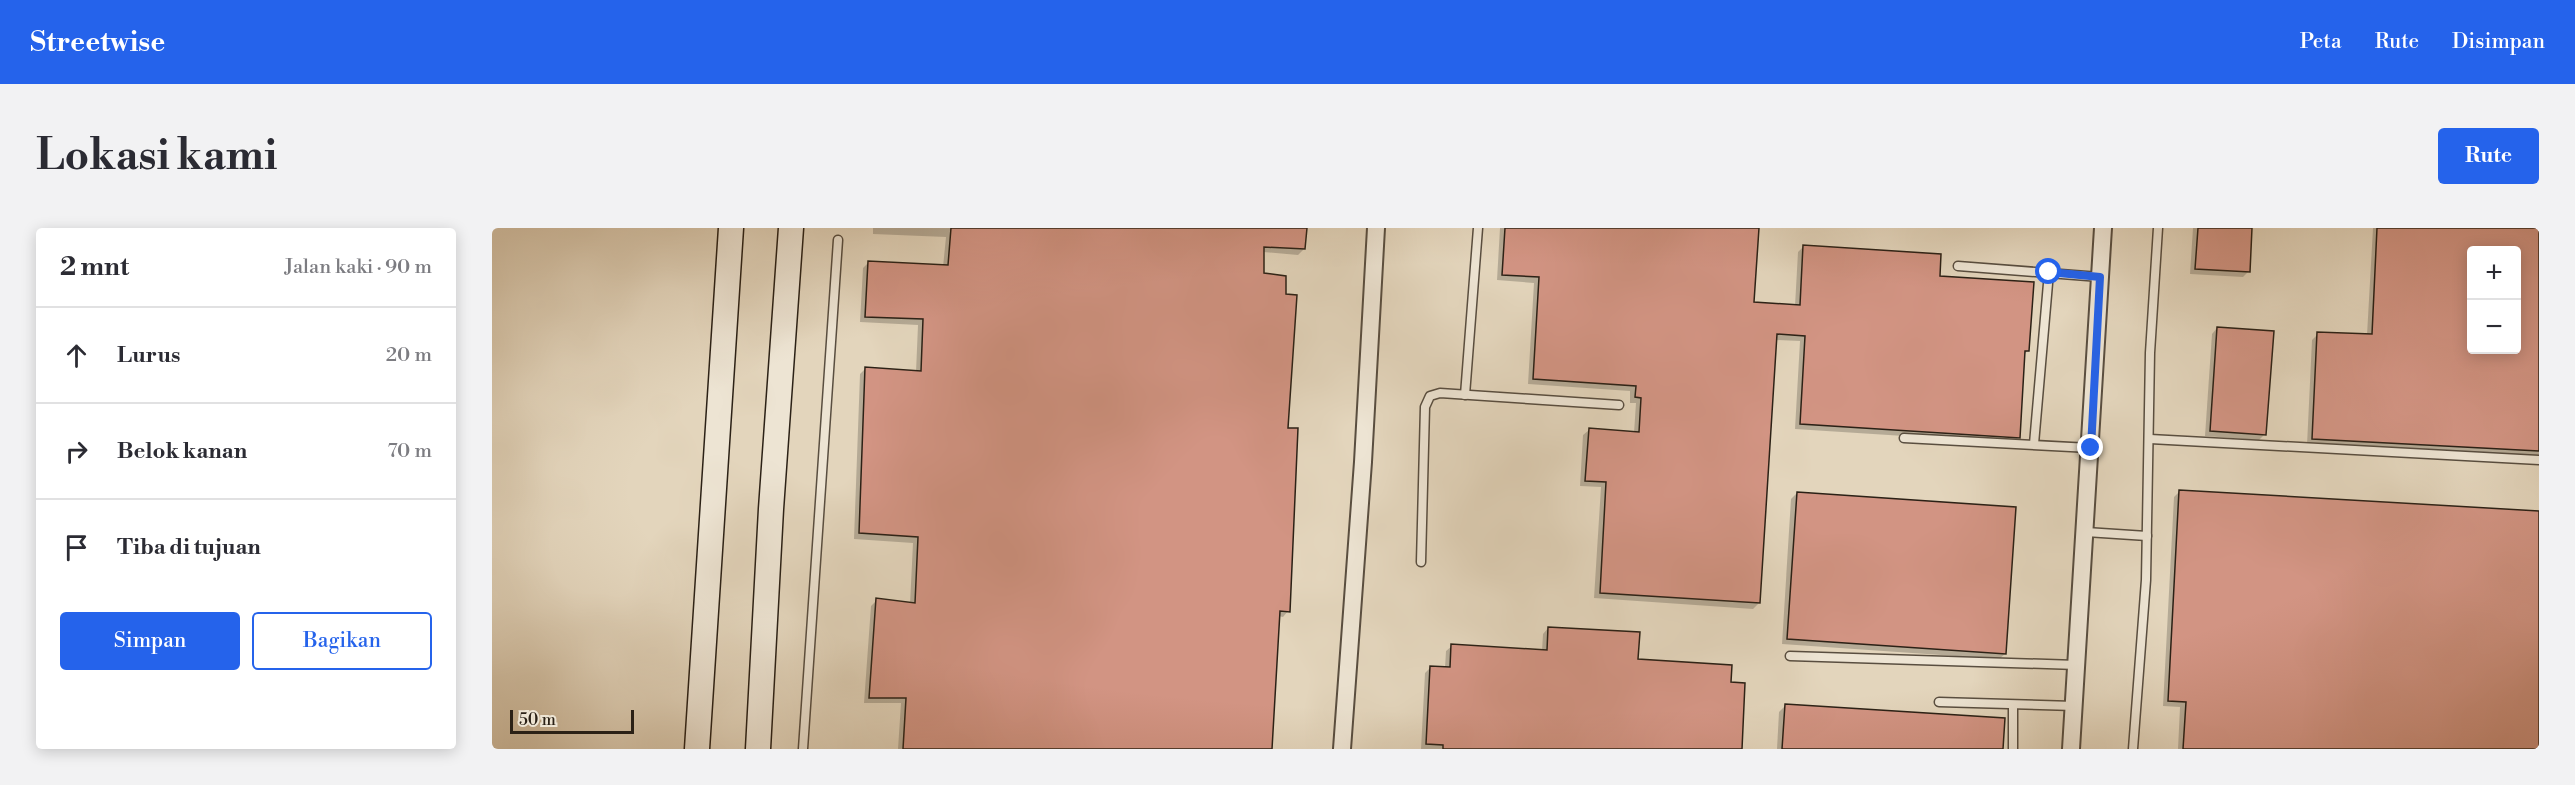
<!DOCTYPE html>
<html lang="id">
<meta charset="utf-8">
<style>
:root{--surface:#fff;--page:#f2f2f3;--text:#2b2b33;--muted:#7c7c81;--line:#e1e1e2;--accent:#2563eb}
body{margin:0;font-family:"Libre Bodoni",serif;background:var(--page);color:var(--text)}
.controls{position:absolute;right:18px;top:18px;display:grid;overflow:hidden;border-radius:6px;box-shadow:0 3px 15px #0003}
.controls button{width:54px;height:54px;display:grid;place-items:center;padding:0;border:0;border-bottom:2px solid var(--line);background:var(--surface);color:var(--text);font:30px sans-serif}
.scale{position:absolute;left:18px;bottom:15px;width:124px;box-sizing:border-box;padding-left:6px;border:3px solid #2b2116;border-top:0;font-size:16px;line-height:21px;white-space:nowrap;color:#2b2116;-webkit-text-stroke:4px #ede4d3;paint-order:stroke}
.stop{position:absolute;width:18px;height:18px;margin:-14px;border:4px solid #2563eb;border-radius:50%;background:#fff}
.stop.end{background:#2563eb;border-color:#fff;box-shadow:0 2px 6px #0008}
.list{margin:0;padding:0;list-style:none}
h2{display:flex;justify-content:space-between;align-items:center;height:78px;margin:0;padding:0 24px;font-size:26px}
h2 small{font-size:20px;font-weight:400;color:var(--muted)}
.list li{display:grid;grid-template-columns:39px 1fr auto;gap:18px;align-items:center;box-sizing:border-box;height:96px;padding:0 24px;border-top:2px solid var(--line)}
.list b{display:block;font-size:22px;white-space:nowrap}
.list em{font-size:20px;font-style:normal;color:var(--muted)}
.actions{display:flex;gap:12px;padding:18px 24px}
.actions a{flex:1;padding:14px 0;border:2px solid var(--accent);border-radius:6px;text-align:center;font-size:21px;color:var(--accent)}
.actions .main{background:var(--accent);color:#fff}
.icon{flex:none;width:33px;height:33px;fill:none;stroke:currentColor;stroke-width:2;stroke-linecap:round;stroke-linejoin:round}
.map{position:relative;flex:none;width:2047px;height:521px;overflow:hidden;border-radius:6px}
header{display:flex;align-items:center;gap:36px;box-sizing:border-box;height:84px;padding:0 30px;background:var(--accent);color:#fff}
header strong{font-size:28px}
nav{display:flex;gap:33px;margin-inline-start:auto;font-size:21px}
.intro{display:flex;align-items:center;justify-content:space-between;box-sizing:border-box;height:144px;padding:0 36px}
h1{margin:0;font-size:42px}
.button{padding:15px 27px;border-radius:6px;background:var(--accent);color:#fff;font-size:21px;font-weight:700}
main{display:flex;gap:36px;padding:0 36px}
aside{flex:1;background:var(--surface);border-radius:6px;box-shadow:0 3px 15px #0003}
.map>svg:first-child{display:block}
.shadow{fill:#0003;fill-rule:evenodd}
.building{fill:#d29483;stroke:#2b2116;stroke-width:1.5;fill-rule:evenodd}
.lines{fill:none;stroke-linecap:round;stroke-linejoin:round}
.lane-casing{stroke:#594e40;stroke-width:11}
.street-casing{stroke:#594e40;stroke-width:20}
.secondary-casing{stroke:#2b2116;stroke-width:27}
.lane{stroke:#ede4d3;stroke-width:8}
.street{stroke:#ede4d3;stroke-width:16}
.secondary{stroke:#ede4d3;stroke-width:24}
.route{stroke:#2563eb;stroke-width:8}
</style>
<header>
<strong>Streetwise</strong>
<nav><a>Peta</a><a>Rute</a><a>Disimpan</a></nav>
</header>
<div class="intro"><h1>Lokasi kami</h1><a class="button">Rute</a></div>
<main>
<aside>
<h2>2 mnt<small>Jalan kaki · 90 m</small></h2>
<ul class="list">
<li><svg class="icon" aria-label="ahead" viewBox="0 0 24 24"><path d="M12 20V5M6 11l6-6 6 6"/></svg><div><b>Lurus</b></div><em>20 m</em></li>
<li><svg class="icon" aria-label="right" viewBox="0 0 24 24"><path d="M7 20v-9h11M14 6l5 5-5 5"/></svg><div><b>Belok kanan</b></div><em>70 m</em></li>
<li><svg class="icon" aria-label="arrive" viewBox="0 0 24 24"><path d="M6 21V4h12l-3 4 3 4H6"/></svg><div><b>Tiba di tujuan</b></div></li>
</ul>
<div class="actions"><a class="main">Simpan</a><a>Bagikan</a></div>
</aside>
<div class="map">
<svg width="2047" height="521" viewBox="0 0 2047 521">
<rect width="100%" height="100%" fill="#e3d5bc"/>
<filter id="stains"><feTurbulence type="fractalNoise" baseFrequency=".00333" numOctaves="4"/><feColorMatrix values="0 0 0 0 .2 0 0 0 0 .09 0 0 0 0 .02 0 0 0 .5 -.17"/></filter>
<radialGradient id="worn" r=".72"><stop offset=".6" stop-color="#630" stop-opacity="0"/><stop offset="1" stop-color="#630" stop-opacity=".3"/></radialGradient>
<g class="shadow">
<path d="M381,0h432l-1,21 -6,6 -35,-3 -1,22 25,156 1,181 -5,6 -5,-1 -8,133h-372l3,-46h-37l7,-97 6,-6 33,4 3,-61 -59,-4 6,-165 6,-6 50,4 2,-47 -58,-3 3,-54 6,-6 74,5 3,-30 -73,-3z"/>
<path d="M1008,0h257l-5,75 43,3 3,-54 6,-6 134,31 90,73 -4,5 -5,82 -6,6 -218,-14 5,-88 -25,-1 -16,263 -6,6 -159,-11 7,-111 -21,-1 3,-51 6,-5 45,3 2,-30h-6v-12l-102,-7 6,-101 -37,-3z"/>
<path d="M1701,0h58l-3,44 -5,5 -53,-3z"/>
<path d="M1881,0h166v228l-232,-11 5,-105 6,-6 49,1zM1980,22h44v100h-44z"/>
<path d="M1725,100l48,106 -6,6 -54,-4 7,-102z"/>
<path d="M1688,263l359,22v236h-361l2,-42 -17,-1 11,-209z"/>
<path d="M1305,265l208,161 -6,5 -217,-15 9,-145z"/>
<path d="M1056,400l89,32 93,24h14l-4,65h-319l4,-76 6,-6 14,1 1,-17 6,-5 90,5 1,-17z"/>
<path d="M1293,478l218,14 -2,29h-224l2,-37z"/>
</g>
<g class="building">
<path d="M459,0h356l-2,21 -41,-2v26l22,3v18l11,1 -9,133h10l-8,184 -10,-1 -8,138h-369l3,-51h-37l7,-100 39,5 3,-66 -59,-4 6,-166 56,4 2,-52 -58,-2 3,-56 80,4z"/>
<path d="M1013,0h254l-5,74 46,3 3,-60 138,9 -1,22 94,6 -5,69h-4l-5,87 -220,-14 5,-88 -28,-2 -17,269 -160,-10 6,-111 -21,-1 4,-53 50,4 2,-34 -6,-1 1,-11 -103,-7 6,-102 -37,-2z"/>
<path d="M1706,0h54l-2,44 -55,-3z"/>
<path d="M1885,0h162v223l-227,-12 5,-107 55,2zM1980,22h45v100h-45z"/>
<path d="M1725,99l57,4 -8,104 -56,-4z"/>
<path d="M1687,262l360,21v238h-356l3,-47 -18,-1z"/>
<path d="M1305,264l219,15 -10,147 -219,-15z"/>
<path d="M1056,399l92,5 -2,27 94,6 -1,17 14,1 -3,66h-299v-4l-17,-1 4,-78 20,1 1,-23 96,6z"/>
<path d="M1293,476l220,14 -2,31h-221z"/>
</g>
<g class="lines">
<g class="lane-casing">
<g id="lane">
<path d="M1466,38l142,11"/>
<path d="M973,167l13,-167"/>
<path d="M1412,210l186,10"/>
<path d="M1658,211l389,21"/>
<path d="M1542,216l15,-172"/>
<path d="M1594,304l61,4"/>
<path d="M929,334l4,-155 5,-11 10,-3 179,12"/>
<path d="M1298,428l287,9"/>
<path d="M1447,474l135,4"/>
<path d="M1521,477v44"/>
<path d="M311,521l35,-509"/>
<path d="M1641,521l13,-169 4,-227 8,-125"/>
</g>
</g>
<g class="street-casing">
<g id="street">
<path d="M850,521l21,-287 13,-234"/>
<path d="M1579,521l32,-521"/>
</g>
</g>
<g class="secondary-casing">
<g id="secondary">
<path d="M205,521l34,-521"/>
<path d="M266,521l13,-240 20,-281"/>
</g>
</g>
<use href="#lane" class="lane"/>
<use href="#street" class="street"/>
<use href="#secondary" class="secondary"/>
</g>
<g class="lines">
<path class="route" d="M1557,44l51,5 -9,171"/>
</g>
<rect width="100%" height="100%" filter="url(#stains)"/>
<rect width="100%" height="100%" fill="url(#worn)"/>
</svg>
<div class="controls">
<button>+</button>
<button>−</button>
</div>
<div class="scale">50 m</div>
<div class="stop" style="left:1557px;top:44px"></div>
<div class="stop end" style="left:1599px;top:220px"></div>
</div>
</main>
